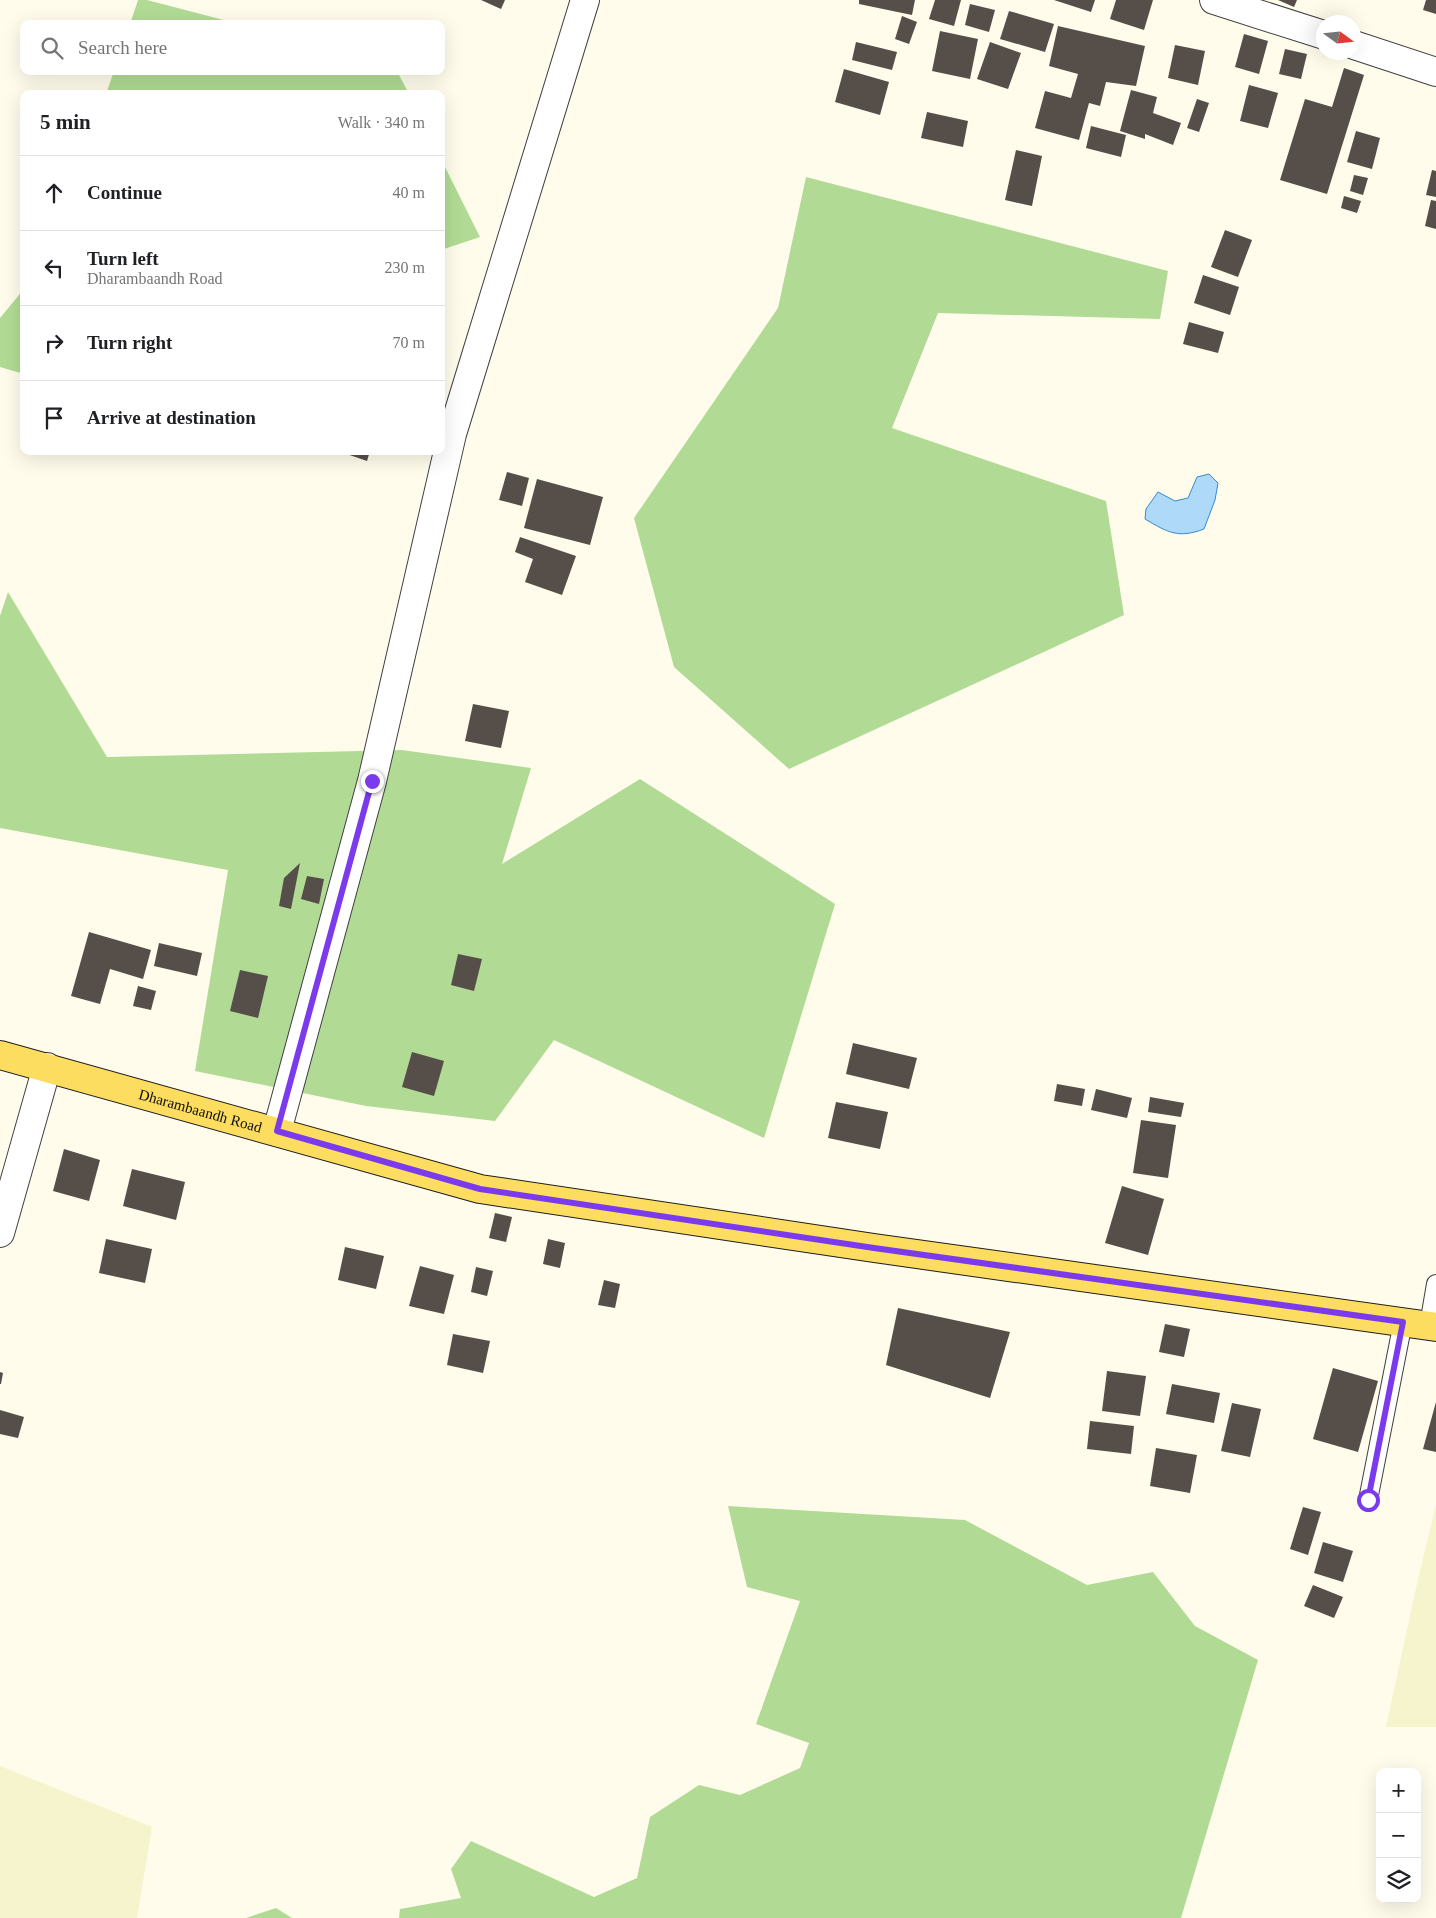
<!DOCTYPE html>
<meta charset="utf-8">
<style>
:root{--surface:#fff;--page:#f6f6f6;--text:#202124;--muted:#757577;--line:#e0e0e0}
body{margin:0;font-family:"Times New Roman",serif;background:var(--page);color:var(--text)}
.controls{position:absolute;right:15px;bottom:15px;display:grid;overflow:hidden;border-radius:10px;box-shadow:0 5px 20px #0002}
.controls button{width:45px;height:45px;display:grid;place-items:center;padding:0;border:0;border-bottom:1px solid var(--line);background:var(--surface);color:var(--text);font:25px sans-serif}
.compass{position:absolute;left:1316px;top:15px;width:45px;height:45px;border-radius:50%;background:var(--surface);box-shadow:0 5px 20px #0002;rotate:105deg}
.stop{position:absolute;width:15px;height:15px;margin:-11px;border:4px solid #7c3aed;border-radius:50%;background:#fff}
.stop.end{background:#7c3aed;border-color:#fff;box-shadow:0 1px 5px #0008}
.list{margin:0;padding:0;list-style:none}
h2{display:flex;justify-content:space-between;align-items:center;height:65px;margin:0;padding:0 20px;font-size:21px}
h2 small{font-size:16px;font-weight:400;color:var(--muted)}
.list li{display:grid;grid-template-columns:32px 1fr auto;gap:15px;align-items:center;box-sizing:border-box;height:75px;padding:0 20px;border-top:1px solid var(--line)}
.list b{display:block;font-size:19px;white-space:nowrap}
.list p{margin:0;font-size:16px;white-space:nowrap;color:var(--muted)}
.list em{font-size:16px;font-style:normal;color:var(--muted)}
.icon{flex:none;width:28px;height:28px;fill:none;stroke:currentColor;stroke-width:2;stroke-linecap:round;stroke-linejoin:round}
.map{position:relative;flex:none;width:1436px;height:1918px;overflow:hidden}
.search{position:absolute;background:var(--surface);box-shadow:0 5px 20px #0002;left:20px;top:20px;width:425px;height:55px;display:flex;align-items:center;gap:12px;box-sizing:border-box;padding:0 18px;border-radius:10px;color:var(--muted);font-size:19px}
.panel{position:absolute;background:var(--surface);box-shadow:0 5px 20px #0002;left:20px;top:90px;width:425px;height:365px;border-radius:10px}
.map>svg:first-child{display:block}
.farmland{fill:#f5f4cc}
.forest{fill:#b1db94}
.water{fill:#afd9f8;stroke:#348bd1}
.building{fill:#564e49}
.lines{fill:none;stroke-linecap:round;stroke-linejoin:round}
.service-casing{stroke:#404040;stroke-width:20}
.minor-casing{stroke:#404040;stroke-width:30}
.primary-casing{stroke:#1e1e1e;stroke-width:30}
.service{stroke:#fff;stroke-width:18}
.minor{stroke:#fff;stroke-width:28}
.primary{stroke:#fcdd5f;stroke-width:28}
.route{stroke:#7c3aed;stroke-width:6}
.labels{text-anchor:middle;dominant-baseline:central;stroke-width:5;stroke-linejoin:round;paint-order:stroke}
.street-label{font-size:15px;fill:#0d0d0d;stroke:#fff}
</style>
<div class="map">
<svg width="1436" height="1918" viewBox="0 0 1436 1918">
<rect width="100%" height="100%" fill="#fffcec"/>
<g class="farmland">
<path d="M1436,1504v223h-50l30,-139z"/>
<path d="M0,1766l152,61 -15,91h-137z"/>
</g>
<g class="forest">
<path d="M138,0h9l92,24h-109z"/>
<path d="M114,71h283l12,23h-303z"/>
<path d="M441,159l39,78 -39,13z"/>
<path d="M806,177l362,94 -8,48 -222,-6 -46,115 214,73 18,114 -335,154 -115,-102 -40,-149 144,-210z"/>
<path d="M24,289v85l-24,-7v-49z"/>
<path d="M8,592l99,165 295,-7 129,18 -29,96 138,-85 195,125 -71,234 -210,-98 -59,81 -129,-15 -171,-35 33,-201 -228,-42v-212z"/>
<path d="M728,1506l237,14 122,65 66,-13 42,54 63,34 -77,258h-782l1,-9 61,-11 -10,-29 20,-28 123,56 43,-19 13,-61 49,-32 41,10 60,-27 9,-25 -53,-19 44,-123 -53,-14z"/>
<path d="M276,1908l16,10h-46z"/>
</g>
<path class="water" d="M1209,474l9,9 -3,17 -11,29c-26,10 -37,3 -59,-10l1,-10 12,-17 17,9 13,-3 9,-21z"/>
<g class="building">
<path d="M481,0h24l-4,9z"/>
<path d="M859,0h56l-3,15 -53,-11z"/>
<path d="M935,0h26l-7,26 -25,-7z"/>
<path d="M1054,0h41l-4,12z"/>
<path d="M1116,0h37l-9,30 -34,-11z"/>
<path d="M1278,0h19l-3,7z"/>
<path d="M1426,0h10v14l-13,-4z"/>
<path d="M970,4l25,6 -6,22 -24,-7z"/>
<path d="M1009,11l45,13 -9,28 -45,-13z"/>
<path d="M902,16l15,6 -8,22 -14,-5z"/>
<path d="M1058,26l87,20 -9,40 -30,-4 -6,24 -11,-3 -10,37 -44,-12 10,-37 26,7 7,-24 -29,-8z"/>
<path d="M940,31l38,8 -8,40 -38,-8z"/>
<path d="M1244,34l24,7 -9,33 -24,-7z"/>
<path d="M856,42l41,10 -5,18 -40,-10z"/>
<path d="M990,42l31,11 -13,36 -31,-10z"/>
<path d="M1175,45l30,6 -7,34 -30,-7z"/>
<path d="M1285,49l22,5 -6,25 -22,-5z"/>
<path d="M1344,68l20,7 -37,119 -47,-14 25,-81 27,8z"/>
<path d="M844,69l45,13 -9,33 -45,-13z"/>
<path d="M1249,85l29,8 -10,35 -28,-7z"/>
<path d="M1131,90l26,7 -4,16 28,10 -8,22 -28,-11v5l-25,-8z"/>
<path d="M1197,99l12,4 -10,29 -12,-4z"/>
<path d="M927,112l41,9 -5,26 -42,-9z"/>
<path d="M1091,126l35,9 -5,22 -35,-9z"/>
<path d="M1356,131l24,7 -8,31 -25,-7z"/>
<path d="M1016,150l26,6 -10,50 -27,-6z"/>
<path d="M1432,170l4,1v26l-10,-2z"/>
<path d="M1354,175l14,3 -5,17 -13,-4z"/>
<path d="M1344,196l17,5 -4,12 -16,-5z"/>
<path d="M1431,200l5,1v28l-11,-3z"/>
<path d="M1225,230l27,10 -14,37 -27,-10z"/>
<path d="M1203,275l36,12 -9,28 -36,-12z"/>
<path d="M1189,322l35,10 -6,21 -35,-9z"/>
<path d="M338,451h32l-3,10z"/>
<path d="M507,472l22,6 -7,28 -23,-6z"/>
<path d="M537,479l66,18 -13,48 -66,-17z"/>
<path d="M520,537l56,19 -14,39 -37,-13 8,-23 -18,-7z"/>
<path d="M473,704l36,7 -8,37 -36,-7z"/>
<path d="M300,863l-9,46 -12,-3 5,-28z"/>
<path d="M307,876l17,3 -5,25 -18,-5z"/>
<path d="M89,932l62,18 -8,29 -33,-10 -10,35 -29,-8z"/>
<path d="M159,943l43,10 -5,23 -43,-10z"/>
<path d="M458,954l24,5 -8,32 -23,-6z"/>
<path d="M240,970l28,6 -10,42 -28,-7z"/>
<path d="M138,986l18,5 -5,19 -18,-4z"/>
<path d="M853,1043l64,15 -8,31 -63,-15z"/>
<path d="M412,1052l32,9 -10,35 -32,-9z"/>
<path d="M1057,1084l28,5 -3,17 -28,-5z"/>
<path d="M1096,1089l36,9 -5,20 -36,-8z"/>
<path d="M1150,1097l34,6 -3,14 -33,-5z"/>
<path d="M836,1102l52,10 -8,37 -52,-11z"/>
<path d="M1141,1120l35,5 -8,53 -35,-5z"/>
<path d="M64,1149l36,11 -11,41 -36,-10z"/>
<path d="M132,1169l53,13 -9,38 -53,-14z"/>
<path d="M1122,1186l42,13 -16,56 -43,-12z"/>
<path d="M495,1213l17,4 -6,25 -17,-4z"/>
<path d="M106,1239l46,10 -7,34 -46,-10z"/>
<path d="M548,1239l17,4 -5,25 -17,-4z"/>
<path d="M345,1247l39,9 -8,33 -38,-9z"/>
<path d="M420,1266l34,9 -10,39 -35,-8z"/>
<path d="M476,1267l17,4 -6,25 -16,-4z"/>
<path d="M604,1280l16,4 -5,24 -17,-3z"/>
<path d="M898,1308l112,24 -20,66 -104,-33z"/>
<path d="M1165,1324l25,5 -6,28 -25,-5z"/>
<path d="M453,1334l37,7 -7,32 -36,-8z"/>
<path d="M1333,1368l45,13 -20,71 -45,-13z"/>
<path d="M1107,1371l39,5 -6,40 -38,-5z"/>
<path d="M0,1372l3,1 -2,11h-1z"/>
<path d="M1172,1384l48,9 -6,30 -48,-9z"/>
<path d="M1436,1402v50l-13,-3z"/>
<path d="M1232,1403l29,6 -11,48 -29,-6z"/>
<path d="M0,1410l24,7 -6,21 -18,-4z"/>
<path d="M1090,1421l44,5 -3,28 -44,-5z"/>
<path d="M1156,1448l41,7 -7,38 -40,-7z"/>
<path d="M1303,1507l18,5 -13,43 -18,-6z"/>
<path d="M1323,1542l30,9 -10,31 -29,-9z"/>
<path d="M1313,1585l30,12 -9,21 -30,-12z"/>
</g>
<g class="lines">
<g class="service-casing">
<g id="service">
<path d="M1429,1325l7,-41"/>
<path d="M1368,1500l35,-178"/>
</g>
</g>
<g class="minor-casing">
<g id="minor">
<path d="M1214,0l110,35"/>
<path d="M1354,45l82,27"/>
<path d="M277,1131l95,-350 80,-347 133,-434"/>
<path d="M0,1233l47,-166"/>
</g>
</g>
<g class="primary-casing">
<g id="primary">
<path id="s1" d="M0,1055l480,134 394,59 562,79"/>
</g>
</g>
<use href="#service" class="service"/>
<use href="#minor" class="minor"/>
<use href="#primary" class="primary"/>
</g>
<g class="lines">
<path class="route" d="M372,781l-95,350 203,58 394,59 529,74 -35,178"/>
</g>
<g class="labels">
<g class="street-label">
<text stroke="none"><textPath href="#s1" startOffset="208">Dharambaandh Road</textPath></text>
</g>
</g>
</svg>
<div class="controls">
<button>+</button>
<button>−</button>
<button><svg class="icon" aria-label="layers" viewBox="0 0 24 24"><path d="M12 4l9 5-9 5-9-5zM3 14l9 5 9-5"/></svg></button>
</div>
<svg class="compass" viewBox="-18 -18 36 36"><path d="M0-13l5 13h-10z" fill="#e53935"/><path d="M0 13l5-13h-10z" fill="#757577"/></svg>
<div class="stop" style="left:1368px;top:1500px"></div>
<div class="stop end" style="left:372px;top:781px"></div>
<div class="search"><svg class="icon" aria-label="search" viewBox="0 0 24 24"><circle cx="10" cy="10" r="6"/><path d="M15 15l6 6"/></svg>Search here</div>
<section class="panel">
<h2>5 min<small>Walk · 340 m</small></h2>
<ul class="list">
<li><svg class="icon" aria-label="ahead" viewBox="0 0 24 24"><path d="M12 20V5M6 11l6-6 6 6"/></svg><div><b>Continue</b></div><em>40 m</em></li>
<li><svg class="icon" aria-label="left" viewBox="0 0 24 24"><path d="M17 20v-9H6M10 6l-5 5 5 5"/></svg><div><b>Turn left</b><p>Dharambaandh Road</p></div><em>230 m</em></li>
<li><svg class="icon" aria-label="right" viewBox="0 0 24 24"><path d="M7 20v-9h11M14 6l5 5-5 5"/></svg><div><b>Turn right</b></div><em>70 m</em></li>
<li><svg class="icon" aria-label="arrive" viewBox="0 0 24 24"><path d="M6 21V4h12l-3 4 3 4H6"/></svg><div><b>Arrive at destination</b></div></li>
</ul>
</section>
</div>
